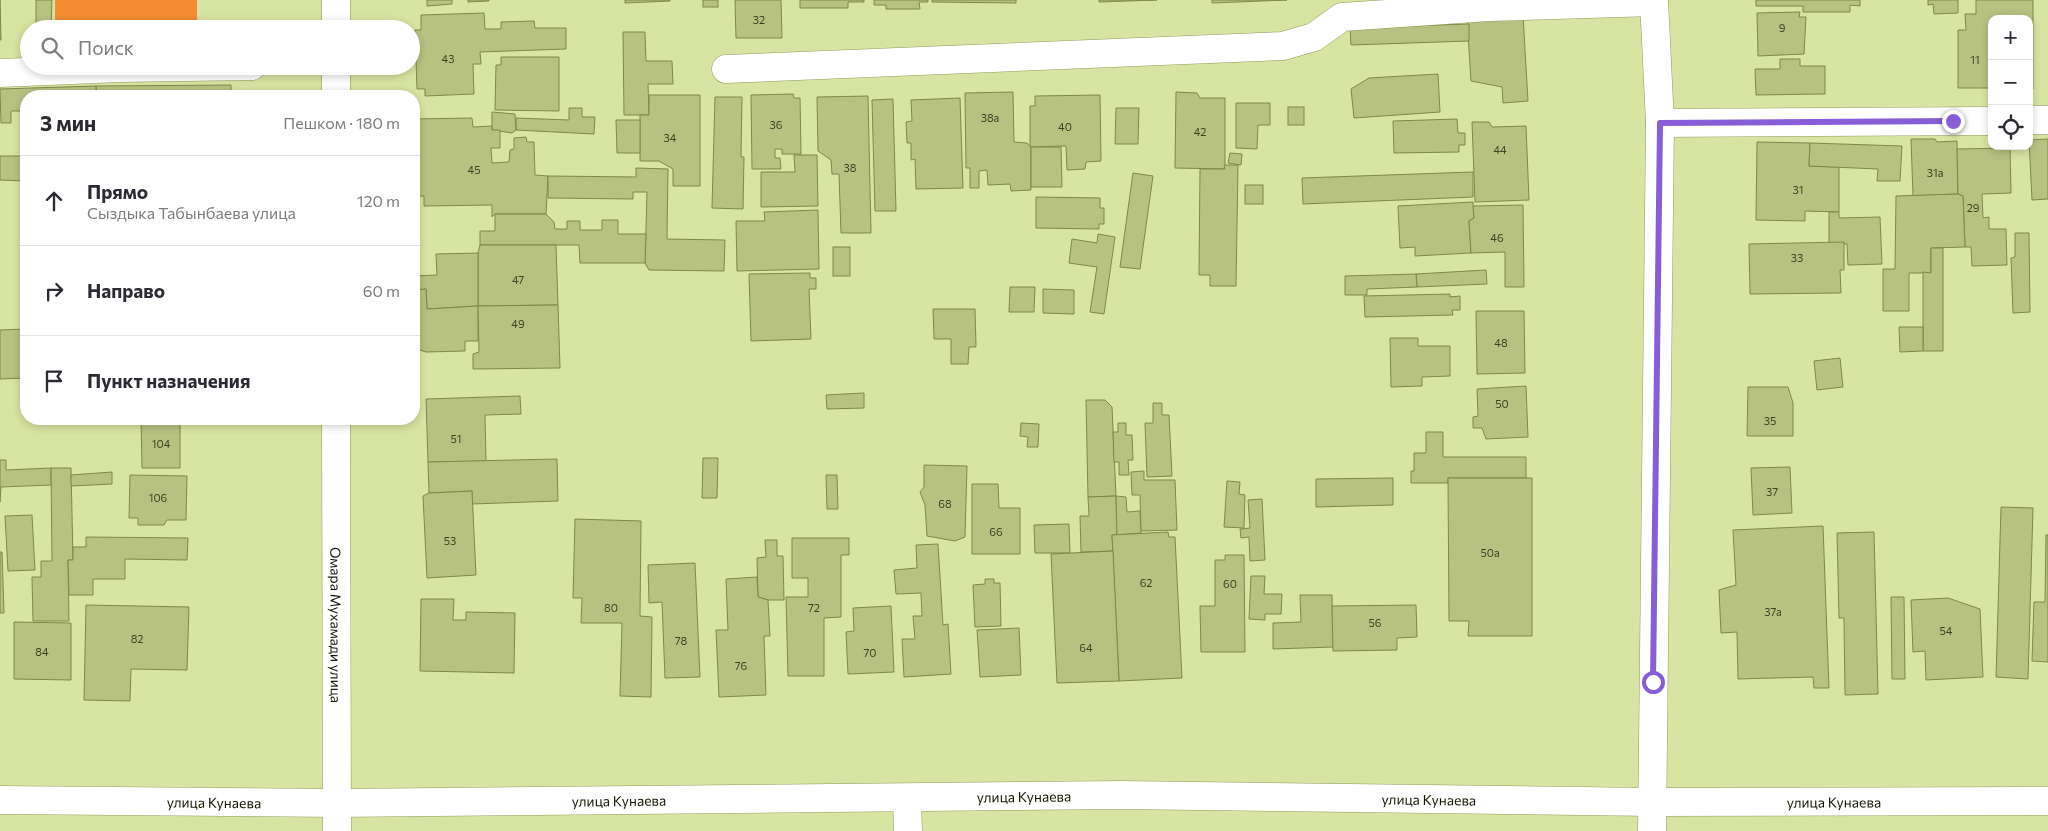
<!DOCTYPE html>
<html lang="ru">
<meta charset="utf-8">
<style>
:root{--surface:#fff;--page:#f2f2f3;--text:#2b2b33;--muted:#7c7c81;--line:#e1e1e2}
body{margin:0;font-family:Commissioner,sans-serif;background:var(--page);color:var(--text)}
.controls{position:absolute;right:15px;top:15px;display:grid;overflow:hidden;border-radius:10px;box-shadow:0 2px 8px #0003}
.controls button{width:45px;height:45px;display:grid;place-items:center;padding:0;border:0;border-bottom:1px solid var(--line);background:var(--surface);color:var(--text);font:25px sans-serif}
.stop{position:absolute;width:15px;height:15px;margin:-11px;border:4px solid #885ed8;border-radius:50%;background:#fff}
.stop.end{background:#885ed8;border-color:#fff;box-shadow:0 1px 5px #0008}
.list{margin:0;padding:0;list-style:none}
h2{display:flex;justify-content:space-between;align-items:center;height:65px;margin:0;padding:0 20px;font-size:21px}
h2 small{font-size:16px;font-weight:400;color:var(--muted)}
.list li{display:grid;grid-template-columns:32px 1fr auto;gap:15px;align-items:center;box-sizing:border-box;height:90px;padding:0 20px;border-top:1px solid var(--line)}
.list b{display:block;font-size:19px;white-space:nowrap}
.list p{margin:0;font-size:16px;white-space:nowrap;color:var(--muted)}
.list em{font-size:16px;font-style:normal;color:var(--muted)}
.icon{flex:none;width:28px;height:28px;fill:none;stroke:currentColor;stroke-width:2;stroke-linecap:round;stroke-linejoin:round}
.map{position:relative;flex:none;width:2048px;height:831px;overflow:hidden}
.search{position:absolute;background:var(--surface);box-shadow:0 2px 8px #0003;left:20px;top:20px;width:400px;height:55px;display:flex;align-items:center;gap:12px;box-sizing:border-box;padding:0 18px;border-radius:28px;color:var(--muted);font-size:19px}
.panel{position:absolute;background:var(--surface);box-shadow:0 2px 8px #0003;left:20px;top:90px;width:400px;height:335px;border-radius:20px}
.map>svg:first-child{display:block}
.green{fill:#f48c34}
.building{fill:#b7c281;stroke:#7e8849}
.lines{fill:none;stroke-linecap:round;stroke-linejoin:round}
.minor-casing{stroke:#909a5b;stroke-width:29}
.minor{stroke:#fff;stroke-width:28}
.route{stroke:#885ed8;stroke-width:6}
.labels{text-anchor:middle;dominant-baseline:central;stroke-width:5;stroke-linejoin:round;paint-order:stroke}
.number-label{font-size:11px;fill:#3e4221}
.street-label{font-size:14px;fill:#151801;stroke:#d8e4a1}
</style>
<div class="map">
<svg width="2048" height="831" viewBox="0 0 2048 831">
<rect width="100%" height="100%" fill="#d8e4a1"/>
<rect class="green" x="55" y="0" width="142" height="29"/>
<g class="building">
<path d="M0,0l1,40h-1z"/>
<path d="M36,0h16l-1,29h-15z"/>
<path d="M427,0h25v4l-25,2z"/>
<path d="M468,0h21v1l-21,1z"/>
<path d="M625,0h45v1l-45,2z"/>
<rect x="703" y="0" width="15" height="7"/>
<path d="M735,0h46l1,38h-46z"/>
<path d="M800,0h64v2h-16v6h-48z"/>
<path d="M874,0h54v2h-9l1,7h-34v-4h-12z"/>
<path d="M932,0h84v3l-84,-1z"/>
<path d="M1099,0h58l-58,2z"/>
<path d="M1212,0h75l-75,3z"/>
<path d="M1756,0h104v6l-10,-1v7h-47v-6h-47z"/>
<path d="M1928,0h30v13l-24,1 -1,-10 -5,1z"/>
<path d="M1976,0h57v89h-4v-70h-37v69h-34v-58h8l-1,-16h11z"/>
<path d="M1800,12l-1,5h7l-2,37 -46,2 -1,-43z"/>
<path d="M484,13l1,16h16v-7l33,-1 1,7h31v21l-86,3 1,12h-8l1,30 -49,2v-7h-8l-2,-59h6v-15z"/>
<path d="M1523,15l5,86 -25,2 -1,-16 -31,-6 -4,-63z"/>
<path d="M1469,24v17l-118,4 -1,-17z"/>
<path d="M623,32h22l1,29h26l1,23h-25l1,31h-25z"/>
<path d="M501,57h58v54l-64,-1 1,-45h5z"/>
<path d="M1780,59h20v7h25v28l-69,1 -1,-26h25z"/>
<path d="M1438,74l2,38 -86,6 -3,-29 18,-11z"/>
<path d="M231,85v11h-135v-10z"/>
<path d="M96,86v10h-70v15h-15v12h-10l-1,-34z"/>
<path d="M1013,92l1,50 13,1 4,4v43l-20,1 -1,-7 -22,1 -1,-15 -8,1v17h-9v-20h-4l-1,-75z"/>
<path d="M1176,92l21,1 3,5h25v71l-50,-1z"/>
<path d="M793,94l1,4h6l1,56h-19v-5h-7v9h5l1,11h-29l-1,-74z"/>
<path d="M649,95h51v91h-27v-17l-14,-8h-19v-46h9z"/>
<path d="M1100,95l1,66 -15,1 -1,7 -18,1 -1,-24 -36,1v-41h5v-10z"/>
<path d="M868,96l3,137h-30l-2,-59h-7l-1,-14 -13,-9 -1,-54z"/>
<path d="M715,97h27l-1,60h3l-1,52 -31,-1z"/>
<path d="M960,98l3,90 -47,1 -1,-30 -4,1v-17h-4l-1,-21 6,-1 -1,-21z"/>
<path d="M893,99l3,112h-21l-3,-111z"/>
<path d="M1236,103h34v22h-12l-1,24 -21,-1z"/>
<rect x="1288" y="107" width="16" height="18"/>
<path d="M569,108h13v9h13l-1,17 -78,-4v-12l53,2z"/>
<path d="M1116,108h23l-1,36h-23z"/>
<path d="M492,112l23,2 1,16 -4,3 -20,-3z"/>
<path d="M472,118l1,9 19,-1v4h8v18h-9l1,15 17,-1 1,-12 4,-1v-11l12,-1 1,5h7l1,33 13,1 -2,38h-51l-3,3v-12l-68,1v-10h-10v-77z"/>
<path d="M1457,119l1,14h7v12h-6v7l-65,1 -1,-32z"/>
<path d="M616,120h24v33h-23z"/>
<path d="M1472,122h17l3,5 34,-1 3,74 -54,2z"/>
<path d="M1911,139h24l2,3 20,-1 1,53 -45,2z"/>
<path d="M2048,139v60l-16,1 -3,-60z"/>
<path d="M1757,142l53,1 -1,23 30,1v45l-34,-1v10l-49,-1z"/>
<path d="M1810,143l92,3 -2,35h-23l1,-12 -69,-3z"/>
<path d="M1031,147h30l1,40h-31z"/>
<path d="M2010,148l1,45 -29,1 1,24 6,-1v12h17l1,36 -35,1 -1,-19h-6l-2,-51 -5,-2 -1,-45z"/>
<path d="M1230,153l12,1 -1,11 -13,-2z"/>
<path d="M794,155h23l1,51 -57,1v-35h34z"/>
<path d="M0,156h24v25l-24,-1z"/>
<path d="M1224,165h14l-2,121h-26v-11h-11l1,-106h25z"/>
<path d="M636,168l32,1 -1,70 58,1 -1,31 -75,-1 -4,-7 2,-71h-14v7l-85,-1v-22l88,1z"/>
<path d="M1473,172v25l-170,7 -1,-26z"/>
<path d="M1133,173l20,3 -13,93 -20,-2z"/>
<rect x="1245" y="185" width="18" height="19"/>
<path d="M1958,194l5,2 2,51 -34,1v25h-22v38h-26v-42h12l1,-73z"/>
<path d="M1036,197l64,1v10h4v16h-5v5l-63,-1z"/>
<path d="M1473,202l1,16 -5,3 2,32 -56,3v-9l-15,1 -2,-42z"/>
<path d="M1523,205l1,82h-19v-35l-34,1 -2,-32 5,-3 -1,-12z"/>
<path d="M818,210l1,59 -82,2 -1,-50h29l-1,-9z"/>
<path d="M1829,212h10v6l41,-1 2,47 -34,1 -1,-21 -18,-1z"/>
<path d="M495,214h51l8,8 1,7h12v-8h13v9h22v-10h16v14h28l-1,29h-65l-1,-18h-99v-14h15z"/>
<path d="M2015,233h14l1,79 -17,1 -2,-55 4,-1z"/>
<path d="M1098,234l17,3 -11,77 -14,-2 7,-45 -28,-4 3,-24 25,4z"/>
<path d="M1844,242v28h-4l1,23 -91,1 -1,-50z"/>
<path d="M480,245h76l2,60 -80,1v-53z"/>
<rect x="833" y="247" width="17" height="29"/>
<path d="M1931,248h12v103h-20v-79l8,1z"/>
<path d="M23,250h3v18h-2z"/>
<path d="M478,253v53l-51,3 -1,-20 -12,1v-14l23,-1 -1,-21z"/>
<path d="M1486,270l1,14 -70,3 -1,-13z"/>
<path d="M810,273v5h6v11h-7l2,50 -60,2 -2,-67z"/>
<path d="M1416,274l1,13 -50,2v6h-22v-19z"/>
<path d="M1010,287h25l-1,25h-25z"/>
<path d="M426,289l1,20 51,-3v35h-13v10l-39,1 -12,-4v-58z"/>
<path d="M1043,289l31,1v24l-31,-1z"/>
<path d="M1450,294v3l10,-1v14h-8l1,5 -88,2 -1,-21z"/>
<path d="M558,305l2,63 -87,1v-15l6,-2 -1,-46z"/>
<path d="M933,309h42l1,38h-7l-1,17h-17v-25h-17z"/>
<path d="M1476,311h48l1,62 -48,1z"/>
<path d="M1899,327h24v24l-23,1z"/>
<path d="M26,329v49l-26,1v-49z"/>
<path d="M1390,338h28v8h32v30l-28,1v9l-31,1z"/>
<path d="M1840,358l3,29 -26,3 -3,-29z"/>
<path d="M1526,386l2,51 -42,2 -4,-11h-9v-11l5,-1 -1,-27z"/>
<path d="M1748,387h40l5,16v33h-46z"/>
<path d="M864,393v15l-37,1 -1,-14z"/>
<path d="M520,396l1,18 -36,1 1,46 -58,1 -2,-63z"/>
<path d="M1086,400h19l7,7 4,89 -28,1z"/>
<path d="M1153,403h9v12h7l3,61 -25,1 -2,-54h8z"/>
<path d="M141,419h39v49h-38z"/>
<path d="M1021,423l18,1 -1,23h-11l1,-10 -8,-1z"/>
<path d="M1118,423h8v12h6l1,25h-5l1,15h-10v-13h-5l-1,-30h5z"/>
<path d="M1426,432h17v25h83v21h-78v5h-37v-12h3v-18h12z"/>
<path d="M703,458h15l-1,40h-15z"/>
<path d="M557,459l1,42 -86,3v-13l-43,2 -1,-31z"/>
<path d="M0,460h6v10l45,-2v17l-50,2 -1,15z"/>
<path d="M924,465l43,1 -2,71 -10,4 -28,-5 -2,-31 -5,-13 4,-5z"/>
<path d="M1790,467l2,46 -39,2 -2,-47z"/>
<path d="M51,468h20l2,92h-5l1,61h-36l-1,-44h9v-16h11z"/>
<path d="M1144,471v9h31l2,50 -36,1 -1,-36h-8l-1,-23z"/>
<path d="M112,472v12l-41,2v-11z"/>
<path d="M130,475l57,1 -1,44h-19l-3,5h-26v-7h-9z"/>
<path d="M826,475h11l1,34h-11z"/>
<path d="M1393,478v27l-77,2v-28z"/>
<path d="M1448,478h84v158h-64l1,-15h-20z"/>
<path d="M1227,481l13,1 -1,12 6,1 -1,33 -20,-1z"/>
<path d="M972,484h26l1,24h21v46h-48z"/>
<path d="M472,491l4,84 -49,3 -4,-82 6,-3z"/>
<path d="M1116,496l1,39h-5l1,16 -32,1 -1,-36h9l-1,-19z"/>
<path d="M1116,496l10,1 1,15 13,-1 1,22 -24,2z"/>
<path d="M1262,499l3,61 -15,1 -1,-24 -8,1 -1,-9 10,-1 -2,-28z"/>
<path d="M2001,507l32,1 -5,171 -32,-2z"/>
<path d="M32,515l3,55 -27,1 -3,-55z"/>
<path d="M575,519l66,2 -1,95 12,1 -1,80 -31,-1 2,-73h-41l1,-25h-9z"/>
<path d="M1069,524l1,29h-35l-1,-28z"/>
<path d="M1823,526l6,162h-15l-1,-11 -75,2 -1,-47 -16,1 -2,-43 17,-5 -3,-55z"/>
<path d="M1168,532l1,5h6l7,141 -63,3 -7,-146z"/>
<path d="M1874,532l4,162 -33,1 -1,-77h-5l-2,-85z"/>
<path d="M2046,535h2v127l-16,-1 2,-59h11z"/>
<path d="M86,537l102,1 -1,22 -62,-1v20h-32v16h-24l-1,-35h5v-13h13z"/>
<path d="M792,538h57v17h-8v62l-17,1v58h-36l-2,-79h22v-19h-16z"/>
<path d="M765,540h12v16h6l1,44h-16l-10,-3 -1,-39 9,-1z"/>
<path d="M938,544l5,81 5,-1 3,50 -47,3 -2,-38h13l-2,-23h9l-1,-23 -25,1 -2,-24 23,-2 -1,-23z"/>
<path d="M1113,551l6,130 -62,2 -6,-129z"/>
<path d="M0,552h2l2,61h-4z"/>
<path d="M1225,555h19l1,97h-44l-1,-46h15v-46h10z"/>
<path d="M695,563l5,114 -35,1 -3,-76 -13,1 -1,-38z"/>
<path d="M1251,576h14l-1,18h18l-1,20h-16v6l-16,-1z"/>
<path d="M757,577l1,20 10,3 2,36h-6l2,59 -47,2 -3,-67h12l-2,-51z"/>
<path d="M985,579h9v4h6l1,43 -26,1 -2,-42 12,-1z"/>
<path d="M1300,595h32l1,52 -60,2v-26l28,-1z"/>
<path d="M1891,597h13l1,82h-13z"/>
<path d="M1948,598l32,11 3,68 -57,3 -1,-29 -12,1 -2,-52z"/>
<path d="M421,599h33l-1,21h13v-8l49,1 -1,60 -94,-2z"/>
<path d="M86,605l103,2 -2,63 -56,-1 -1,32 -46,-1z"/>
<path d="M1416,605l1,32 -20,1v12l-64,1 -1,-45z"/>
<path d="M891,606l3,66 -46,2 -2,-42 8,-1 -1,-23z"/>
<path d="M14,622l57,1v57l-57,-1z"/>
<path d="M1019,628l2,47 -41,2 -3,-47z"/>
</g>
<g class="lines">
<g class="minor-casing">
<g id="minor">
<path d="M336,0v29"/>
<path d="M336,66v30"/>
<path d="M726,69l557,-23 31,-9 28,-20 147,-10 165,-5"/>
<path d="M0,73l120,-5 132,-2"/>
<path d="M2029,120h19"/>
<path d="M1660,123l332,-2"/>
<path id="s1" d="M336,419l1,412"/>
<path d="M907,799l1,32"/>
<path id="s2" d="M0,800l337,3 786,-8 529,7 396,-1"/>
<path d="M1652,831l8,-708 -6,-123"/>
</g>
</g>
<use href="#minor" class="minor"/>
</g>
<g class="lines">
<path class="route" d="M1653,682l7,-559 293,-2"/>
</g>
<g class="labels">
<g class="number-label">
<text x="759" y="19">32</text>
<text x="1782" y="27">9</text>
<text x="448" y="58">43</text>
<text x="1975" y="59">11</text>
<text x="990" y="117">38а</text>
<text x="776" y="124">36</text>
<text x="1065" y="126">40</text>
<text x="1200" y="131">42</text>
<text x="670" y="137">34</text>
<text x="1500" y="149">44</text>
<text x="850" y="167">38</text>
<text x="474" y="169">45</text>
<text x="1935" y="172">31а</text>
<text x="1798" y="189">31</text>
<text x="1973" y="207">29</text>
<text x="1497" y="237">46</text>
<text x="1797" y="257">33</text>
<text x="518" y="279">47</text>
<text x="518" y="323">49</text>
<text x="1501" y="342">48</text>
<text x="1502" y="403">50</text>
<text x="1770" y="420">35</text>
<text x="456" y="438">51</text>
<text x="161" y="443">104</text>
<text x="1772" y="491">37</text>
<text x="158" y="497">106</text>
<text x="945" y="503">68</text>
<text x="996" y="531">66</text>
<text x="450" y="540">53</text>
<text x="1490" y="552">50а</text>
<text x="1146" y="582">62</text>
<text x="1230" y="583">60</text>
<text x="611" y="607">80</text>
<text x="814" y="607">72</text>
<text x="1773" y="611">37а</text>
<text x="1375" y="622">56</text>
<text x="1946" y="630">54</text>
<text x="137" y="638">82</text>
<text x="681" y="640">78</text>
<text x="1086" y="647">64</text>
<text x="42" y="651">84</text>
<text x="870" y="652">70</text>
<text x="741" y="665">76</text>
</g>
<g class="street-label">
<text stroke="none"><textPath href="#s1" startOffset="206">Омара Мухамади улица</textPath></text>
<text stroke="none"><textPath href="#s2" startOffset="1024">улица Кунаева</textPath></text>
<text stroke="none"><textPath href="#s2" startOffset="1429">улица Кунаева</textPath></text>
<text stroke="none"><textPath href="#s2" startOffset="619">улица Кунаева</textPath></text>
<text stroke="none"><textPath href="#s2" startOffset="1834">улица Кунаева</textPath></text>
<text stroke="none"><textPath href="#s2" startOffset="214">улица Кунаева</textPath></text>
</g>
</g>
</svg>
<div class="controls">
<button>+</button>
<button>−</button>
<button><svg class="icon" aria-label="locate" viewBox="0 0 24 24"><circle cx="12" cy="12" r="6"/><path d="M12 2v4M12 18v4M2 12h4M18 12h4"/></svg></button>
</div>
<div class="stop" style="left:1653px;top:682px"></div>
<div class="stop end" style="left:1953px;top:121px"></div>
<div class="search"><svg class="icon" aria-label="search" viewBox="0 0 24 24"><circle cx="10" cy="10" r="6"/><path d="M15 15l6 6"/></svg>Поиск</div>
<section class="panel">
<h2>3 мин<small>Пешком · 180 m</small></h2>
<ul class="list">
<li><svg class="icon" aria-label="ahead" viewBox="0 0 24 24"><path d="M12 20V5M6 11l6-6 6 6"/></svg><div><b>Прямо</b><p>Сыздыка Табынбаева улица</p></div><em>120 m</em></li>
<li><svg class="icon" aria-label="right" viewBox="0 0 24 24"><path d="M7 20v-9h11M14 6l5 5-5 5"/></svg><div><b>Направо</b></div><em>60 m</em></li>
<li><svg class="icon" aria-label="arrive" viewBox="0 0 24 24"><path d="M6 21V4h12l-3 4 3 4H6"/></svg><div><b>Пункт назначения</b></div></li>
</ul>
</section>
</div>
